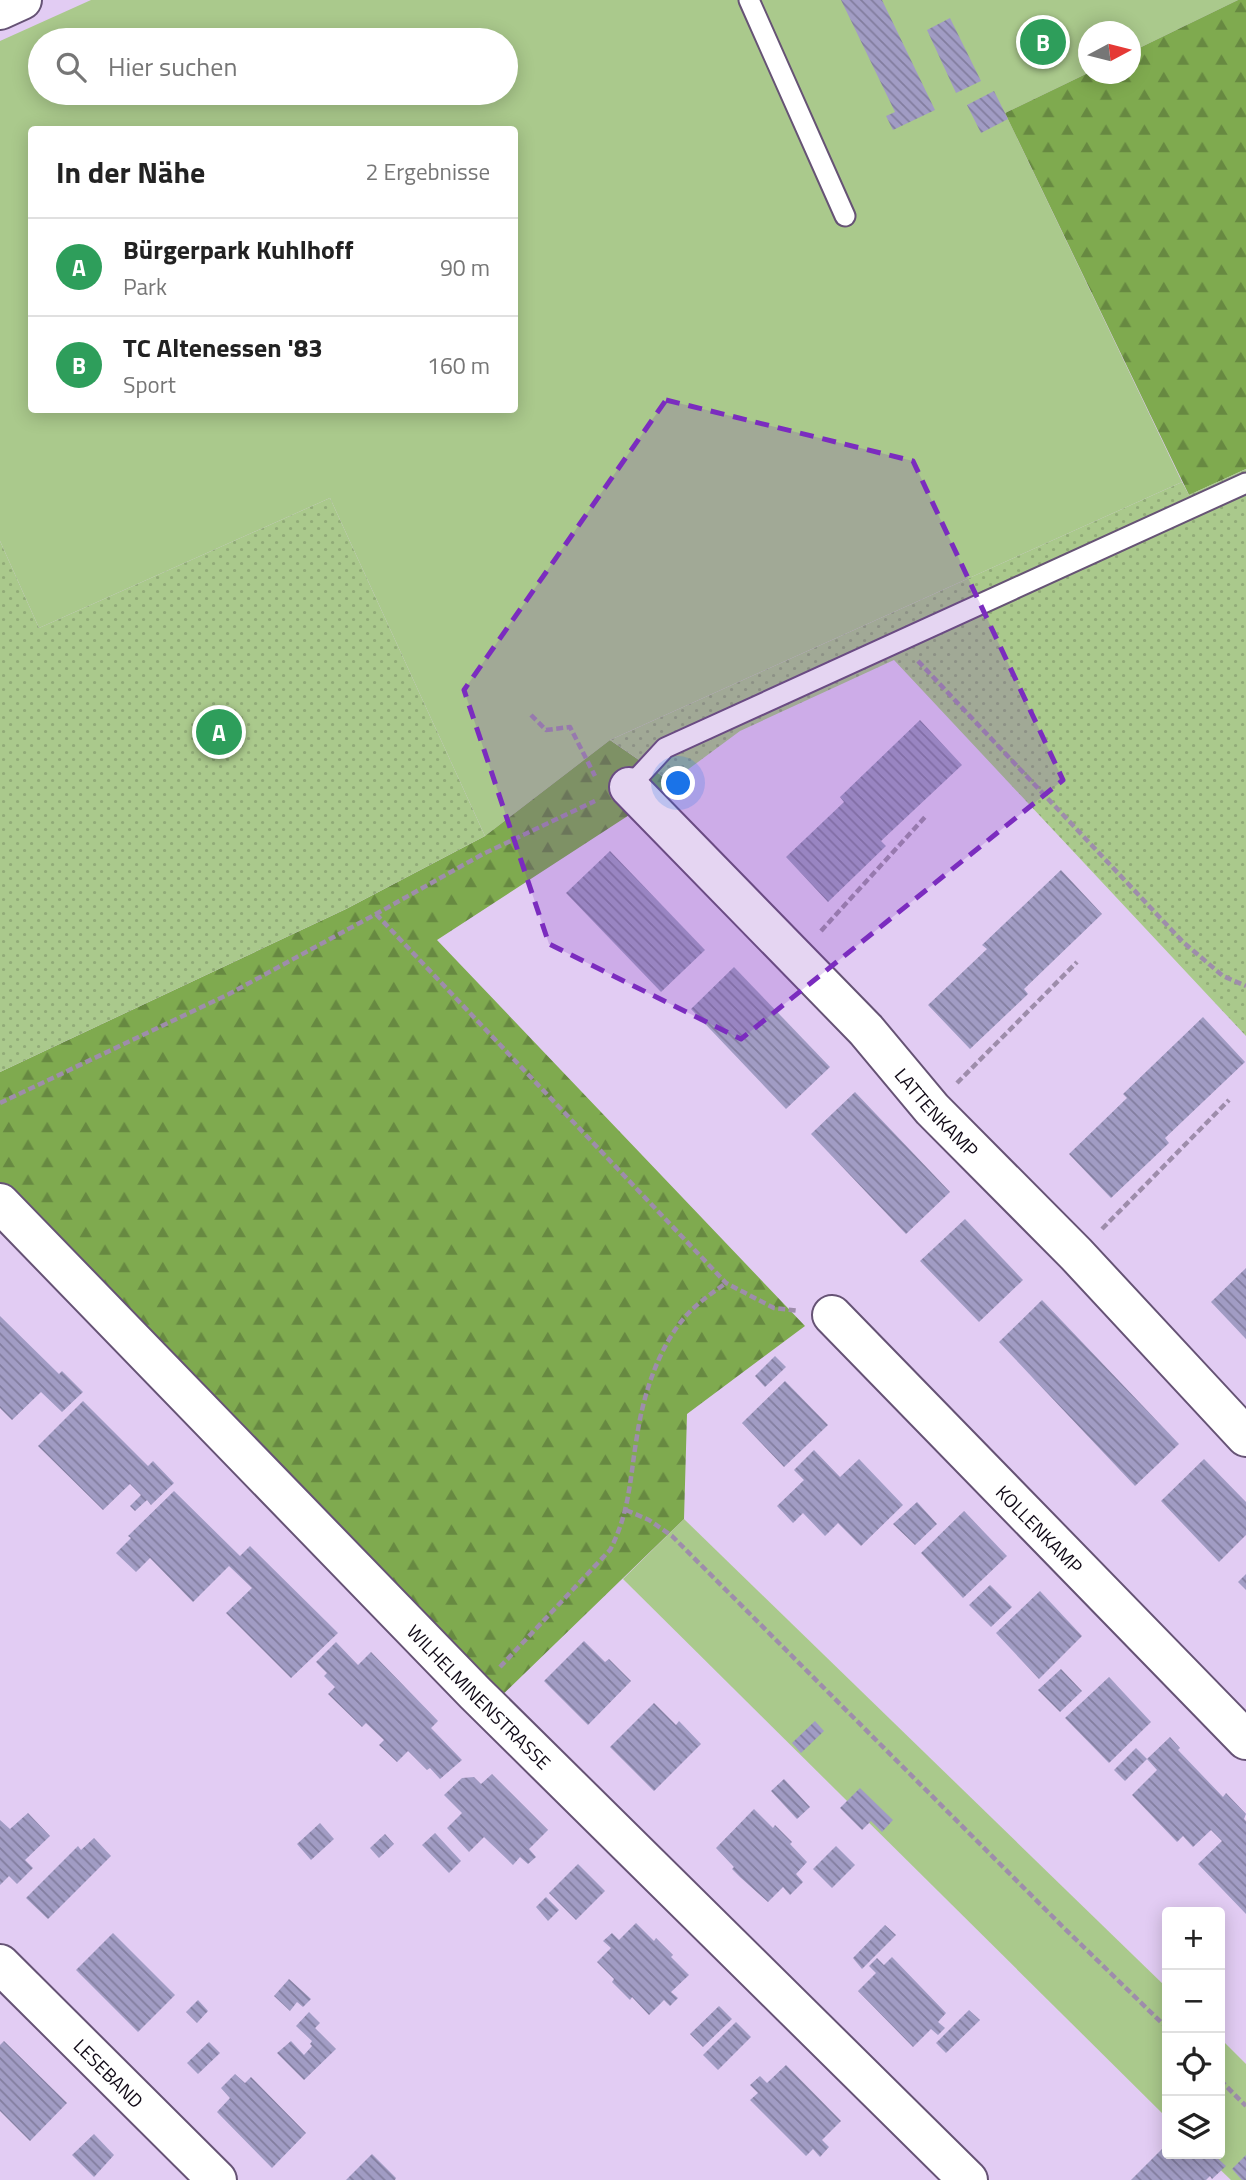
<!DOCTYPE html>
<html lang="de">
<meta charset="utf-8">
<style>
:root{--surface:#fff;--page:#f2f2f2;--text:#222;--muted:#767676;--line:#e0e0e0;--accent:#2563eb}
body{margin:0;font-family:"Titillium Web",sans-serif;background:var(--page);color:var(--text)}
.controls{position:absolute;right:21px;bottom:21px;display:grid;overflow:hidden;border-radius:7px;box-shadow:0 4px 18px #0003}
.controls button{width:63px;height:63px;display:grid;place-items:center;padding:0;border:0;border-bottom:2px solid var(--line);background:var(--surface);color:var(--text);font:35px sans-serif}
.compass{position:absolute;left:1078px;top:21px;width:63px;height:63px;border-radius:50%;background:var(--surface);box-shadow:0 4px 18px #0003;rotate:83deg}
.you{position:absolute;left:679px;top:784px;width:24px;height:24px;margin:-18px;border:5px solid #fff;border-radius:50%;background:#1a73e8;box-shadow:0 0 0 10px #1a73e833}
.badge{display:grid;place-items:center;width:46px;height:46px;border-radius:50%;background:var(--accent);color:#fff;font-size:23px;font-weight:700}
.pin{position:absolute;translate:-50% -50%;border:4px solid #fff;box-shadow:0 2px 7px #0006}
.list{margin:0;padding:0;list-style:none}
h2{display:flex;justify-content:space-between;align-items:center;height:91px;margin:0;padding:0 28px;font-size:30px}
h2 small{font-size:23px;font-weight:400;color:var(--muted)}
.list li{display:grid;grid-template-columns:46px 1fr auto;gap:21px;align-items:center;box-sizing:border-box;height:98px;padding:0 28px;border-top:2px solid var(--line)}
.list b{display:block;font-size:26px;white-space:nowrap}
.list p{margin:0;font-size:23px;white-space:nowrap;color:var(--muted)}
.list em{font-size:23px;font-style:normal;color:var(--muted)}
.icon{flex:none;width:38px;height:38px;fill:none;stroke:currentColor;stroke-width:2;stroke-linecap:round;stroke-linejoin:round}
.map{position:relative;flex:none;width:1246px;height:2180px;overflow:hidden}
.search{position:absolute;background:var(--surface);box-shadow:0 4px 18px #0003;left:28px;top:28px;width:490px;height:77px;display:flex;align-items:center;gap:18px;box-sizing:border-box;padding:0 24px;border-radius:38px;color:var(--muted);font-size:26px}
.panel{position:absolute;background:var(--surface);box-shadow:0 4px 18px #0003;left:28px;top:126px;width:490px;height:287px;border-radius:7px}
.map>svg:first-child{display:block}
.grass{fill:#aac98c;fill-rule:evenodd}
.forest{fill:url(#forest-firs)}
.park{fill:url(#park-dots)}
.building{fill:url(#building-back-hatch)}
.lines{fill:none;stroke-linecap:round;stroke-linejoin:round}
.lane-casing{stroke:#665375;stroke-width:23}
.street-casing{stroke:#665375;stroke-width:42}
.path{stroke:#9e8dab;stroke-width:4.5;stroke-dasharray:7 3.5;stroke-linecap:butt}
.lane{stroke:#fff;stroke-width:19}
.street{stroke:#fff;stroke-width:38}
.marked{fill:#7b2cbf;fill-opacity:0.2;stroke:#7b2cbf;stroke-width:5;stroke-dasharray:14 9;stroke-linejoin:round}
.labels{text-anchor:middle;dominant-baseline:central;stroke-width:7;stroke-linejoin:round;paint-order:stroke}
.street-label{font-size:19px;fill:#110a17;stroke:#eddbfb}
</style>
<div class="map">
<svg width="1246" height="2180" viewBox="0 0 1246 2180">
<defs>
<pattern id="forest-firs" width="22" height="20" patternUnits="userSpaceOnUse" patternTransform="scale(1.75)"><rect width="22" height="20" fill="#7faa4f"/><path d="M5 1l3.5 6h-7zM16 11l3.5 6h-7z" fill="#678941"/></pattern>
<pattern id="park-dots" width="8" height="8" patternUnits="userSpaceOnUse" patternTransform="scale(1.75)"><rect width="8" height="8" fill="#aac98c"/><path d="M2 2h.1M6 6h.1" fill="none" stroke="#91ab78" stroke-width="1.8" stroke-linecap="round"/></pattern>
<pattern id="building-back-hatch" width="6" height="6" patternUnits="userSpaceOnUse" patternTransform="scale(1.75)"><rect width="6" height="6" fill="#a19cc4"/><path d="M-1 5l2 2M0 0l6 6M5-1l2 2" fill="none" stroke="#827d9e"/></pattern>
</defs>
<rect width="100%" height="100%" fill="#e2ccf3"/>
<g class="grass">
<path d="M91,0h1147l-107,52 -1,-20h-42v41l-83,40 177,369 -572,258 -125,96 -155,-338 -291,130 -39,-87v-500zM40,40h466v53h-466zM32,130h482v280h-482z"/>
<path d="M684,1519l483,469v130l-544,-539z"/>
<path d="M1220,2038l26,26v116h-15l-27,-26h16z"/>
</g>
<g class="forest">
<path d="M1238,0h8v469l-57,26 -184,-382 83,-40 42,1 1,-22z"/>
<path d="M610,740l61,42 -31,26 -203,132 368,386 -118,88 -3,105 -193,187 -491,-520v-114l346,-163 139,-73z"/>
</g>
<g class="park">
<path d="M1246,469v567l-352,-376 -154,71 -69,51 -61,-42 572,-258 7,13z"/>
<path d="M330,498l155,338 -139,73 -346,163v-531l39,87z"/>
</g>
<g class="building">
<path d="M841,0h41l53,110 -42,20 -7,-14 9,-4z"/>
<path d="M950,18l31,63 -25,12 -29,-63z"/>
<path d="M994,91l14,28 -27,14 -14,-28z"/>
<path d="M920,720l42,45 -81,76 5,5 -58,56 -42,-45 58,-55 -4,-5z"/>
<path d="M610,851l95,99 -44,42 -95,-99z"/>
<path d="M1061,870l41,44 -78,75 4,5 -58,55 -42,-44 59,-56 -5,-4z"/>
<path d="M734,967l96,100 -44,42 -95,-100z"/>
<path d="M1203,1017l42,45 -80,76 4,5 -58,55 -42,-44 58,-56 -4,-4z"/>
<path d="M855,1092l95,100 -44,42 -95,-100z"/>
<path d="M965,1219l58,61 -44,42 -59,-61z"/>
<path d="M1246,1268v71l-35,-37z"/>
<path d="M1042,1300l137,144 -44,42 -136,-144z"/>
<path d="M0,1316l59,58 3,-3 21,21 -21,20 -21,-20 -29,28 -12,-12z"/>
<path d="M775,1356l11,11 -21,20 -10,-11z"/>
<path d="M785,1381l43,44 -44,42 -42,-44z"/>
<path d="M83,1401l65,65 5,-5 21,22 -23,22 -4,-5 -12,11 -5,-5 11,-11 -11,-11 -27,26 -65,-64z"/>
<path d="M814,1450l26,27 19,-18 44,46 -42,41 -23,-23 -13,13 -22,-23 -10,10 -16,-17 27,-26 -10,-10z"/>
<path d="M1204,1459l42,43v33l-27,27 -58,-61z"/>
<path d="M174,1491l66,65 10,-10 88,87 -47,45 -65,-65 26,-25 -23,-22 -36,36 -43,-44 -14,14 -20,-19 15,-15 -3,-2z"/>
<path d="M917,1502l20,22 -22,21 -22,-21z"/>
<path d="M964,1511l43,45 -44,42 -42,-45z"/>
<path d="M1246,1574v16l-8,-8z"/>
<path d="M990,1585l22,22 -21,20 -22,-22z"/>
<path d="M1040,1591l42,45 -43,43 -43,-46z"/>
<path d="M584,1641l21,21 4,-3 22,22 -43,44 -44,-44z"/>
<path d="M336,1642l22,23 13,-13 67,69 -7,7 31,32 -22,19 -10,-11 -3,2 -19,-19 -11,11 -18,-17 5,-5 -18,-17 -4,4 -34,-33 7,-7 -11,-11 3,-3 -11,-11z"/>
<path d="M1061,1669l21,22 -22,21 -22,-22z"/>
<path d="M1109,1677l42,45 -42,41 -44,-45z"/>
<path d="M654,1703l22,22 3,-4 22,23 -47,47 -44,-44z"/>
<path d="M815,1721l9,10 -23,22 -9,-10z"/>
<path d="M1170,1737l10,11 -2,2 45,47 3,-4 20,21 -2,5 2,2v93l-48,-50 24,-23 -11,-11 -18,17 -10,-11 -6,6 -45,-47 25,-25 -10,-11z"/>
<path d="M1136,1748l11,11 -22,22 -11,-11z"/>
<path d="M492,1774l56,56 -19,19 7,8 -8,7 -8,-7 -7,8 -29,-28 -15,15 -22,-24 15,-15 -18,-18 18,-17 12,-1 7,7z"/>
<path d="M784,1779l26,28 -13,12 -26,-28z"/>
<path d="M860,1788l33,32 -11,12 -11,-11 -9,9 -22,-22z"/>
<path d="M754,1809l19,19 2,-3 17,17 -2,2 17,18 -11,12 7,8 -13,13 -7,-8 -15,15 -28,-25 -8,-8 2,-2 -18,-19z"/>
<path d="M28,1813l22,23 -25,24 8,8 -16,16 -8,-8 -9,9v-65l10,9z"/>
<path d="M320,1823l14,16 -23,21 -14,-16z"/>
<path d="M435,1833l26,28 -12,12 -27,-28z"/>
<path d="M385,1834l9,10 -15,14 -9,-10z"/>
<path d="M94,1838l17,18 -63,63 -22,-21 52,-52 3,4z"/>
<path d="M836,1846l19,19 -23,23 -19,-19z"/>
<path d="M578,1864l27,27 -29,29 -27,-27z"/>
<path d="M546,1897l13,13 -11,11 -12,-14z"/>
<path d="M636,1923l18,18 2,-3 17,17 -2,2 18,18 -18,17 7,6 -8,8 -6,-6 -15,15 -17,-18 -2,3 -18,-18 2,-3 -17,-17 14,-14 -8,-7 9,-8 7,7z"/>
<path d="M885,1925l11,10 -34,34 -9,-11z"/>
<path d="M113,1933l62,62 -37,37 -62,-62z"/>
<path d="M892,1957l54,56 -8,9 7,6 -7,7 -7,-6 -18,18 -55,-56 18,-18 -7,-7 8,-8 7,7z"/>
<path d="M289,1979l22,20 -8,8 -6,-5 -7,9 -16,-15z"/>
<path d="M198,2000l10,11 -11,12 -11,-11z"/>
<path d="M719,2006l13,13 -29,28 -13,-13z"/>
<path d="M969,2010l11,10 -34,33 -10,-10z"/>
<path d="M309,2012l11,11 -5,5 21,21 -32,31 -27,-27 14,-12 13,14 8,-9 -2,-2 2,-3 -16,-15z"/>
<path d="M736,2022l15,15 -33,33 -15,-15z"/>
<path d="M4,2041l63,62 -37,38 -30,-30v-66z"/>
<path d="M209,2042l11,11 -22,21 -11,-11z"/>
<path d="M786,2065l55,56 -19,19 7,7 -9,10 -7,-8 -7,7 -56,-56 8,-7 -8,-8 10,-9 7,7z"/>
<path d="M235,2074l10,9 6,-6 55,56 -34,35 -55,-56 13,-14 -9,-10z"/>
<path d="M94,2134l20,21 -20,22 -22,-22z"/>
<path d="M1167,2144v10h46l13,12 -14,13 -2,-3 -4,4h-75z"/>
<path d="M372,2154l24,24 -1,2h-49z"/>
<path d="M1246,2155v25h-4l-10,-11z"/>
</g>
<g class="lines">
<g class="lane-casing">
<g id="lane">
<path d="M749,0l96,216"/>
<path d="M629,787l36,-39 581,-265"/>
</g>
</g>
<g class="street-casing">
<g id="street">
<path d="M0,10l22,-10"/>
<path id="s1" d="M629,787l237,243 66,79 144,145 170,183"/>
<path id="s2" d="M0,1203l475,490 493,487"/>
<path id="s3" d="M832,1315l414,425"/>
<path id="s4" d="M0,1964l217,216"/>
</g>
</g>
<g class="path">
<path d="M918,661l265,281 40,34 23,10"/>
<path d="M531,715l15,15 24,-3 25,49"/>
<path d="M376,914l350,369 48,25 25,3"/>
<path d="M821,931l104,-114"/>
<path d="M957,1083l120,-121"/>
<path d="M0,1103l229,-109 147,-80 107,-60 112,-53"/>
<path d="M1102,1229l127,-129"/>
<path d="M626,1510l23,10 23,16 390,390 105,102"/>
<path d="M500,1667l110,-117c20,-38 20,-73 27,-114 6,-40 21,-88 48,-119 11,-13 27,-24 41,-34"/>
<path d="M1220,2080l26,26"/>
</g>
<use href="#lane" class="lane"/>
<use href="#street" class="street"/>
</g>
<path class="marked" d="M666,400l247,61 150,319 -322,259 -192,-95 -85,-254z"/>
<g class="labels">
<g class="street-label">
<text stroke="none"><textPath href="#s1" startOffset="448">LATTENKAMP</textPath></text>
<text stroke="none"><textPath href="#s3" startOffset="298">KOLLENKAMP</textPath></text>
<text stroke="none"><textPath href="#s2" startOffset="688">WILHELMINENSTRASSE</textPath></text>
<text stroke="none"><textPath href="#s4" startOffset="154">LESEBAND</textPath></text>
</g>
</g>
</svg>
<div class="controls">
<button>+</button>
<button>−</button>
<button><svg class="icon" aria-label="locate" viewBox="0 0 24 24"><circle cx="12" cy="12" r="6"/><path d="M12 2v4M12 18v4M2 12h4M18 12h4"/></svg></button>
<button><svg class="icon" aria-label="layers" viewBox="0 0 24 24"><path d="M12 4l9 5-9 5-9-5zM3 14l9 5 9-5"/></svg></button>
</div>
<svg class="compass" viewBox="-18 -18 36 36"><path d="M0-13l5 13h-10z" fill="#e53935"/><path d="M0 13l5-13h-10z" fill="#767676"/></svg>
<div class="you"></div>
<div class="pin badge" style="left:219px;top:732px;background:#2e9e5b">A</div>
<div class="pin badge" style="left:1043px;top:42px;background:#2e9e5b">B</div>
<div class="search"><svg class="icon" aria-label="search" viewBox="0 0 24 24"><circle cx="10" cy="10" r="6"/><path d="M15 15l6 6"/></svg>Hier suchen</div>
<section class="panel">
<h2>In der Nähe<small>2 Ergebnisse</small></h2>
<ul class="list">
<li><span class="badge" style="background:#2e9e5b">A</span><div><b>Bürgerpark Kuhlhoff</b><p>Park</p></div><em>90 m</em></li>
<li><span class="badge" style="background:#2e9e5b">B</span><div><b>TC Altenessen '83</b><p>Sport</p></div><em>160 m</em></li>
</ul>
</section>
</div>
